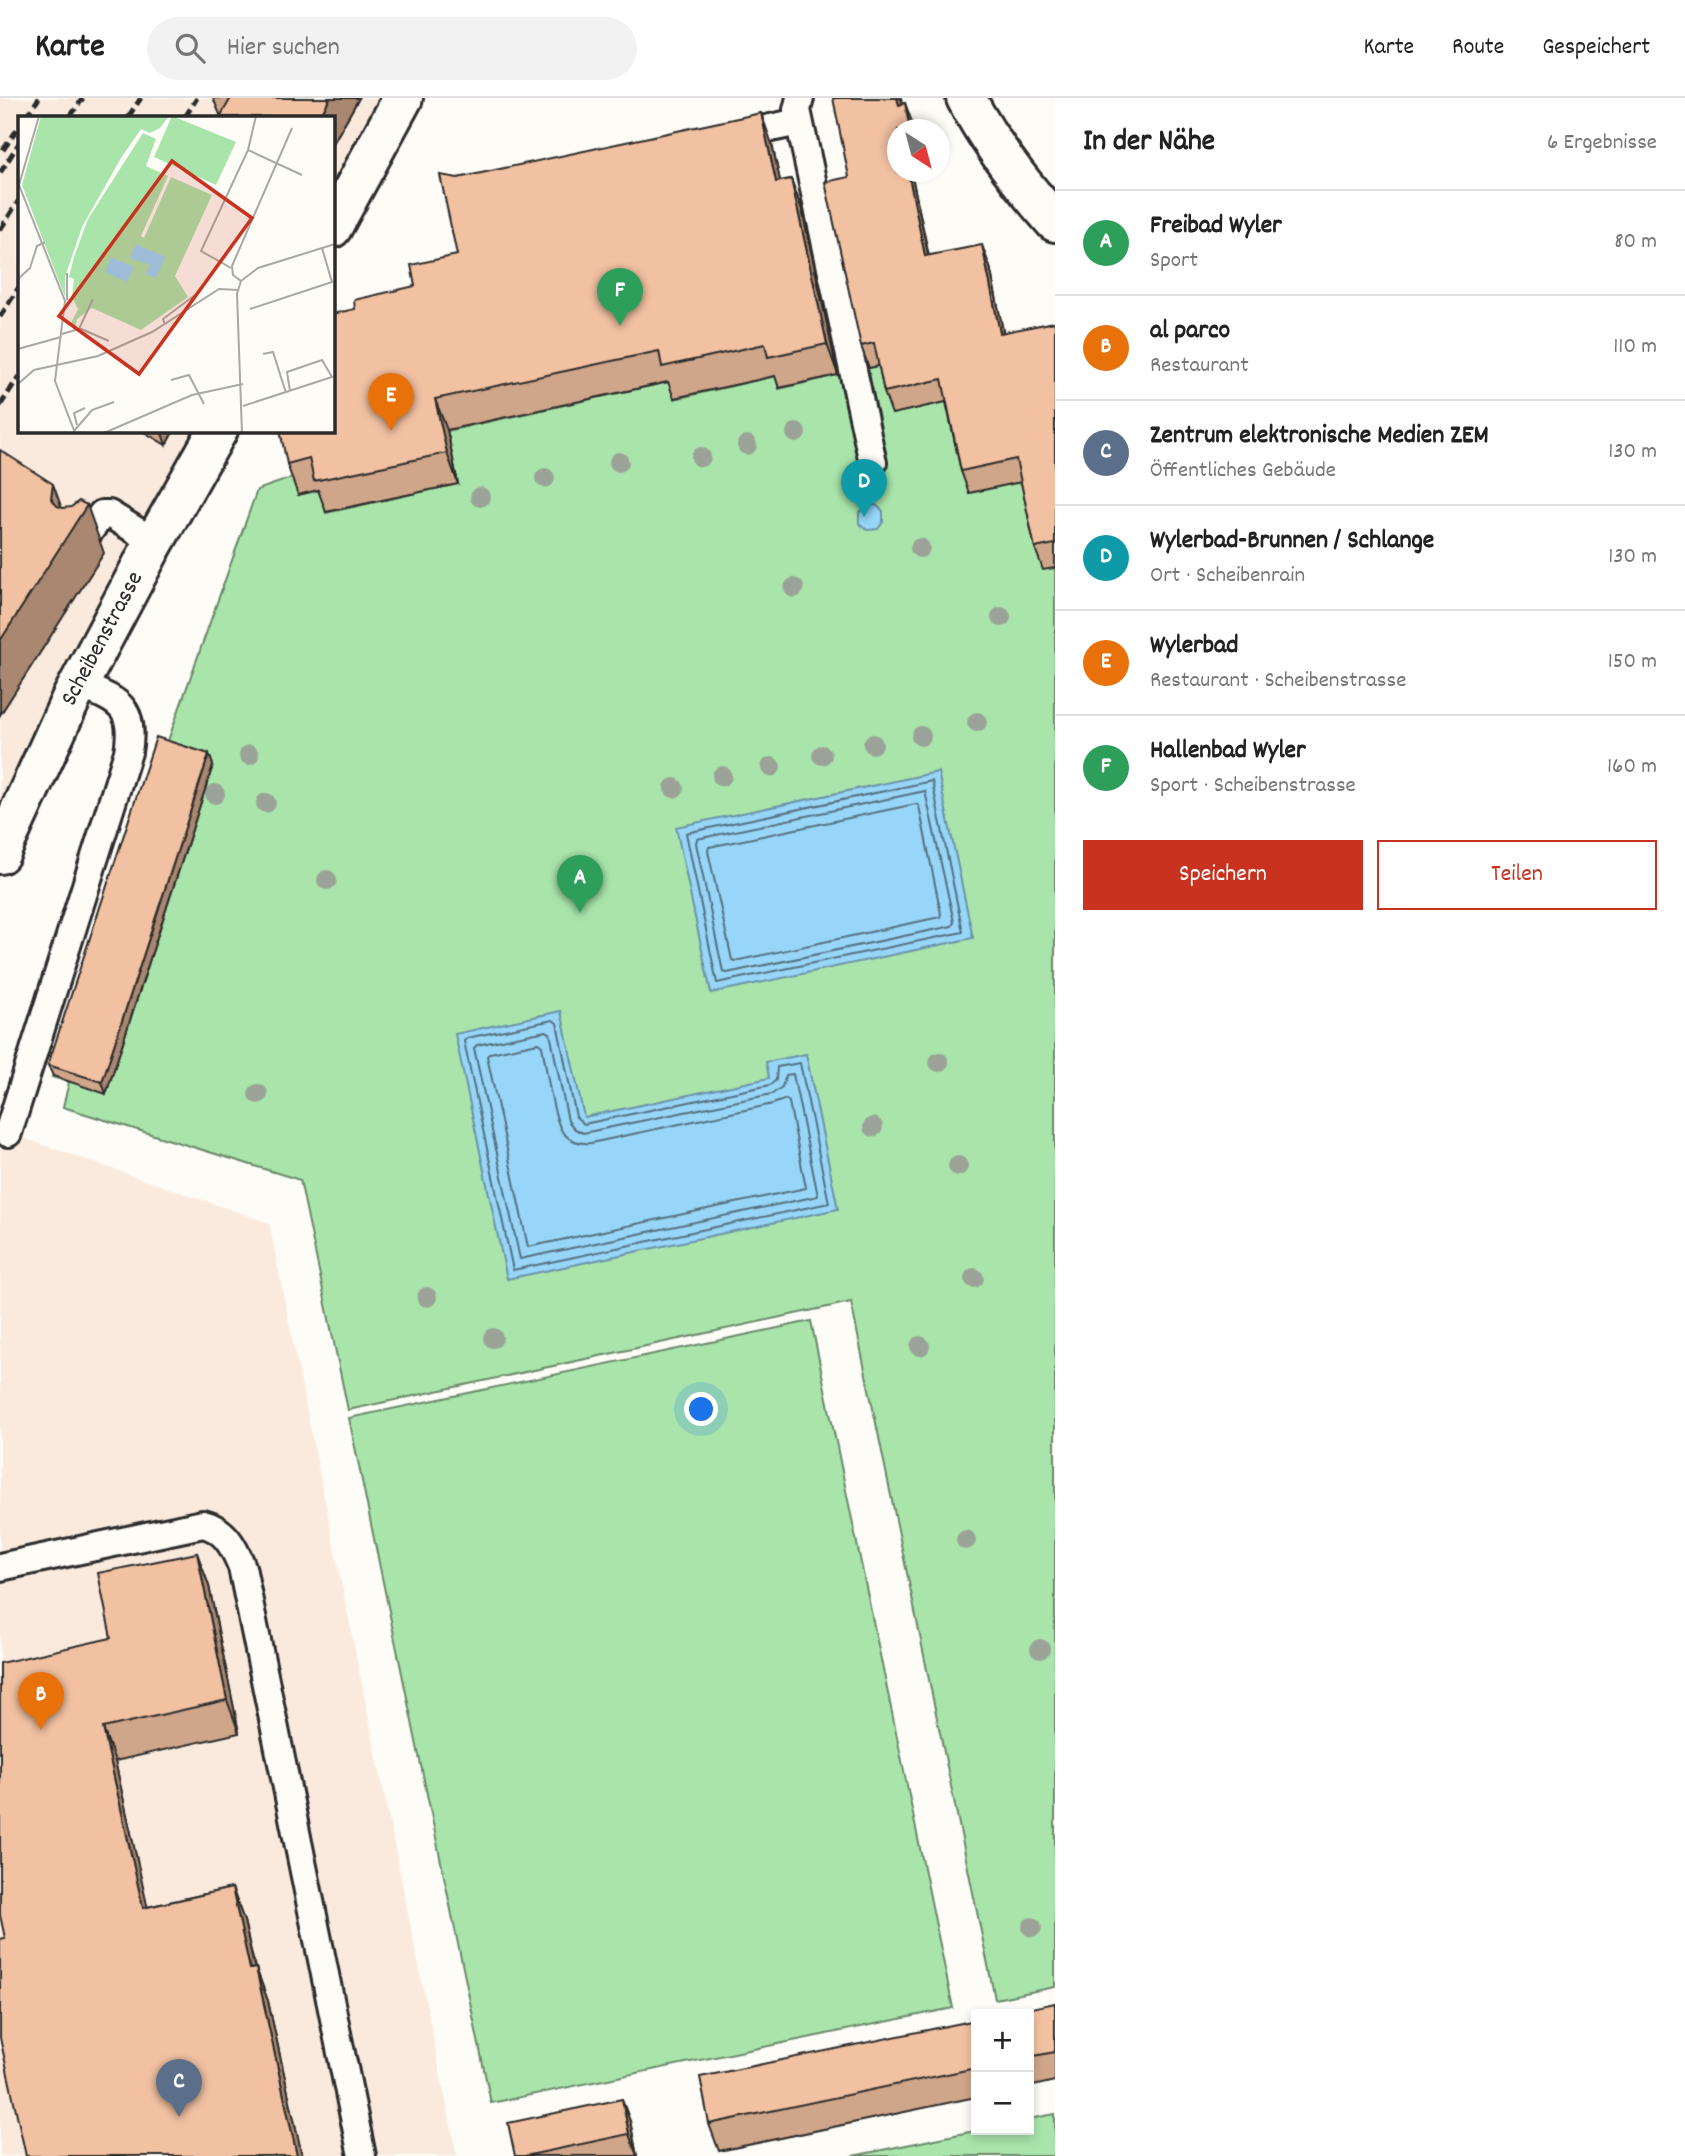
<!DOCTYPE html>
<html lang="de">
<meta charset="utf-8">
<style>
:root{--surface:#fff;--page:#f2f2f2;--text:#222;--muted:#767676;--line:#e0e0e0;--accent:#c8321e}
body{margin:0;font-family:Dekko,sans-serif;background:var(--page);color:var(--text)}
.controls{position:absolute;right:21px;bottom:21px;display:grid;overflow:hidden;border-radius:0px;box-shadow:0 4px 10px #0003}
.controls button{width:63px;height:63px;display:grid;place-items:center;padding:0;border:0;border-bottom:2px solid var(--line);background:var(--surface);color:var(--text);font:35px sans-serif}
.compass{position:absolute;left:887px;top:21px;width:63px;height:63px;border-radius:50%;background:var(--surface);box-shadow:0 4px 10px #0003;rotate:144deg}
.you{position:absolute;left:702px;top:1312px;width:24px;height:24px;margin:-18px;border:5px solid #fff;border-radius:50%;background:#1a73e8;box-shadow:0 0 0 10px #1a73e833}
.badge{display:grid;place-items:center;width:46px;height:46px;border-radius:50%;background:var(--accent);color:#fff;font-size:23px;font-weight:700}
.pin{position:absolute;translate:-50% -58px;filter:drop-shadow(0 2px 4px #0008)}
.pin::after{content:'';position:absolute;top:37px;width:24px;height:21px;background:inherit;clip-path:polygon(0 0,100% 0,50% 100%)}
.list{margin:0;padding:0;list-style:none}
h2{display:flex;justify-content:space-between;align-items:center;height:91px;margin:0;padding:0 28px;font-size:30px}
h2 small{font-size:23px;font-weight:400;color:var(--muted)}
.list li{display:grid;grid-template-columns:46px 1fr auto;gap:21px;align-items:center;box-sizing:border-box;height:105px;padding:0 28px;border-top:2px solid var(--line)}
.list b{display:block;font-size:26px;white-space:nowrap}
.list p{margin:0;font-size:23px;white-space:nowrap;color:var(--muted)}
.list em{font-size:23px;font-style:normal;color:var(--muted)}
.actions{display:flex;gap:14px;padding:21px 28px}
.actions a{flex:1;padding:16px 0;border:2px solid var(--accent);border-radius:0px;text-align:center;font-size:24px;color:var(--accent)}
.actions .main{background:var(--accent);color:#fff}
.icon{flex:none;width:38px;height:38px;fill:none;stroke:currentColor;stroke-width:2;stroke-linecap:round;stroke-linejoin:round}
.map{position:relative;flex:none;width:1055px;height:2058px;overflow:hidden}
header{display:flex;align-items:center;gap:42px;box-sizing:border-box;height:98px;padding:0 35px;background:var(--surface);border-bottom:2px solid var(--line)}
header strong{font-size:33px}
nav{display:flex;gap:38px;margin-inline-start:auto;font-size:24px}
.search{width:490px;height:63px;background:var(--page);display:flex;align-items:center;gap:18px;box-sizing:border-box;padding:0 24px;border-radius:38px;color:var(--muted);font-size:26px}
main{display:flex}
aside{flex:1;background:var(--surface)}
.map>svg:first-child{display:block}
.built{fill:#faeade}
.green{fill:#a9e5ab;stroke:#6a886b;stroke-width:2}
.water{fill:#97d6f9;stroke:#6c92a7;stroke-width:2}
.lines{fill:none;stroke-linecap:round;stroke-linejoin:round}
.shore{stroke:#566f7d;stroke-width:2}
.lane-casing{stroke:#2b2b2b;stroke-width:32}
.street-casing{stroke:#2b2b2b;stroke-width:44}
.lane{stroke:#fdfcf7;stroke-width:26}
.street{stroke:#fdfcf7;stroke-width:38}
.rail{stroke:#2b2b2b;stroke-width:5;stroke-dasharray:10 5;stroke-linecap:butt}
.tree{fill:#9ba398}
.wall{fill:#d0a68b;stroke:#2b2b2b;stroke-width:2}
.shaded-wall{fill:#a98771;stroke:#2b2b2b;stroke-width:2}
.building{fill:#f2c1a2;stroke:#2b2b2b;stroke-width:2}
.labels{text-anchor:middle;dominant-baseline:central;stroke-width:7;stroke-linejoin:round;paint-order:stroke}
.street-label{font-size:24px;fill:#2b2b2b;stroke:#fdfcf7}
.inset-road{fill:none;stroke:#a9a8a5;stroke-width:2}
.view{fill:#c8321e;fill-opacity:0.15;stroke:#c8321e;stroke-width:3.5}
.inset-edge{fill:none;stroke:#2b2b2b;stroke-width:3.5}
</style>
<header>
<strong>Karte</strong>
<div class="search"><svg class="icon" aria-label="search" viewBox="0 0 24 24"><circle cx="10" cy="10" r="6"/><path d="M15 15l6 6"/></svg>Hier suchen</div>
<nav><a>Karte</a><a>Route</a><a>Gespeichert</a></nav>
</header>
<main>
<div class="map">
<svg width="1055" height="2058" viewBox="0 0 1055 2058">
<rect width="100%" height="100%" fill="#fdfcf7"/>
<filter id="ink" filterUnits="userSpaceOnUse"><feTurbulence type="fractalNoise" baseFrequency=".0143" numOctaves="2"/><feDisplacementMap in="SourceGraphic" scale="14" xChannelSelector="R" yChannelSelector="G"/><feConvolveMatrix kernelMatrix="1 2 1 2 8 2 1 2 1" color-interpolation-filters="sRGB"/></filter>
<g filter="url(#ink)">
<g class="built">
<path d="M0,0h403l-70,130 -1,-111h-313v313l199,1 -218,423z"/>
<path d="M0,1032l269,93 188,933h-457z"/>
</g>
<g class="green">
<path d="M872,0h29l6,28 6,-1v4l-15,1v42h13l22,106 57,-11 18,88 47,-9v1641l-60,12 -144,-697 -503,108 -48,-230 -237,-73 6,-25 -17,-5 108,-329 5,1 92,-259 37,-13 4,18 23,-5 5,23 132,-29 -11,-53 222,-49 5,17 102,-23 3,13 43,-10 -33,-155 61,-16z"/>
<path d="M811,1223l142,687 -462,95 -142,-685z"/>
<path d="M1055,2016v42h-202l126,-26h50v-11z"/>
</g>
<g class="water">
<path d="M868,407h8l7,6v11l-5,7 -11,1 -8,-7v-10z"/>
<path d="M938,674l35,166 -262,55 -35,-166z"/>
<path d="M561,913l23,106 185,-39 -3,-16 40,-8 32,155 -331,70 -52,-245z"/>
</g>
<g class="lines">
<g class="shore">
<path d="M932,683l31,151 -246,51 -31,-150z"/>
<path d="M925,693l29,131 -2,4 -225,47 -4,-1 -27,-129 1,-4z"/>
<path d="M916,706l3,2 22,108 -1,3 -205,44 -3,-1 -24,-109 1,-4z"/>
<path d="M553,922l4,3 19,94 8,7 186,-39 6,-5 1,-13 23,-4 29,140 -316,67 -49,-229 3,-3z"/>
<path d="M546,933l4,2 18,88 7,8 8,4 189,-39 10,-7 4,-12 7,-1 25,122 -298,63 -46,-211 3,-3z"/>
<path d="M538,945l4,3c4,19 11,76 22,88 8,8 17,10 27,9l182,-39 13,-5 3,3 17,86 -278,59 -41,-191 3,-3z"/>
</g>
<g class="lane-casing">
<g id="lane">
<path d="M800,0l-3,12 76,353"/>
<path d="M733,38l66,-14"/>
<path d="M83,442l19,-26h7l46,28"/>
<path d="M8,1035l120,-381c8,-47 -11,-51 -49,-68"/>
<path d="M0,1469l203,-43c22,5 31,23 39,43l120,589"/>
</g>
</g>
<g class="street-casing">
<g id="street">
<path d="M966,0c24,46 55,86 89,124"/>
<path d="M332,130l71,-130"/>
<path d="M0,756l71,-155 79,-149 68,-120"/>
</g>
</g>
<use href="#lane" class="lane"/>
<use href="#street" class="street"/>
<g class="rail">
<path d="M26,19l13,-19"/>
<path d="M70,19l13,-19"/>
<path d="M128,19l13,-19"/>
<path d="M185,19l12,-19"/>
<path d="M3,52l16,-23"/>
<path d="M0,75l19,-30"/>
<path d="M0,132l19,-30"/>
<path d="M0,219l19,-30"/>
<path d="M0,308l19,-30"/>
</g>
</g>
<g class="tree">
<circle cx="796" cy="335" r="10"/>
<circle cx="747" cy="347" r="10"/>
<circle cx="701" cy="359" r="10"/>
<circle cx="619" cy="364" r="10"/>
<circle cx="545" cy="380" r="10"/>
<circle cx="480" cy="399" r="10"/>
<circle cx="920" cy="450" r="10"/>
<circle cx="794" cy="490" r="10"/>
<circle cx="1001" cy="519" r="10"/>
<circle cx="977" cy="624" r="10"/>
<circle cx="921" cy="638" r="10"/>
<circle cx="873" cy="646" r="10"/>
<circle cx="249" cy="657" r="10"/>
<circle cx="822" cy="657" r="10"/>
<circle cx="771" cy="669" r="10"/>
<circle cx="722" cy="678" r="10"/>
<circle cx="674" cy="690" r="10"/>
<circle cx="215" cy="696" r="10"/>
<circle cx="266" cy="705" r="10"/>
<circle cx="327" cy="782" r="10"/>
<circle cx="939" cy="964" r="10"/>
<circle cx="258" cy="996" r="10"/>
<circle cx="873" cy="1029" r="10"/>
<circle cx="958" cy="1068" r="10"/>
<circle cx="974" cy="1180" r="10"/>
<circle cx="427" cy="1199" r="10"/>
<circle cx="493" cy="1240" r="10"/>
<circle cx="920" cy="1248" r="10"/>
<circle cx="966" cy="1442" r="10"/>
<circle cx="1040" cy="1551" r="10"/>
<circle cx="1032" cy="1829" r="10"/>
</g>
<g class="wall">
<path d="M213,0h146l-27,47v-28h-111z"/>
<path d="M905,5l8,27h-15v42h13l18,84 61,11 13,66 52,-11v246l-12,2 -8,-22 -14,-66 -52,11 -8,-22 -15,-69 -54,12 -8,-22 -5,-26 -10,2 -8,-22 -12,-169 53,-73z"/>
<path d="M772,46l8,37 11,-2 11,31 36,165 -59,13 -4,-12 -101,22 -6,-16 -221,48 11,54 -132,28 -8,-22 -20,5 -11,-31 45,-34 23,-121 60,-23 42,-31 1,-77z"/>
<path d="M141,332h33l-8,15z"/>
<path d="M209,656l4,11 -107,329 -53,-18 -5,-11z"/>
<path d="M197,1455l12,33 30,147 -124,28 32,146 85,-19 12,33 11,47h1l12,33 34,155h-276l-21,-218 106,-300z"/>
<path d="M1055,1905v78l-26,6v-73z"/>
<path d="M976,1922v77l-257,54 -10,-27z"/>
<path d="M630,2023l7,35h-122z"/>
</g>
<g class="shaded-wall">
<path d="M330,0h29l-27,47v-28h-12z"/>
<path d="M897,0h4l6,29 -8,-22z"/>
<path d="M905,5l8,22v5h-3z"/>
<path d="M761,15l11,31 15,69 -11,-31z"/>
<path d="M908,74h3l22,106 -8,-22z"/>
<path d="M791,81l11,31 36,165 -11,-31z"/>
<path d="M982,147l8,22 18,88 -8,-22z"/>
<path d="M435,301l12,31 11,54 -11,-31z"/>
<path d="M161,332h13l-8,15z"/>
<path d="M53,386l17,47 17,-26 17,48 -104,162v-74l51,-143z"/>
<path d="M209,656l4,11 -107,329 -4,-12z"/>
<path d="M197,1455l12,33 30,147 -12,-33z"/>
<path d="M103,1630l12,33 40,180 -12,-33z"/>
<path d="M232,1790l12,33 18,81 -12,-33z"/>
<path d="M256,1870l12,33 34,155h-5z"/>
<path d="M622,2001l8,22 7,35 -8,-22z"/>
</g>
<g class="building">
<path d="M231,0h99l-10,19h-100z"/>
<path d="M833,0h64l2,7 6,-2 5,27h-12v42h10l17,84 57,-11 18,88 55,-11v222l-20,4 -19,-89 -55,12 -19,-92 -58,13 -10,-49 -13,3 -36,-164 24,-5z"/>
<path d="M761,15l15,69 15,-3 36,165 -59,13 -3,-13 -103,23 -3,-16 -224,48 12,54 -133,28 -5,-23 -22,6 -7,-34h52v-116l23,-5 -1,-9 61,-14 -4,-21 46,-10 -17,-80 18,3z"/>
<path d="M0,352l53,34 -2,14 6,8 6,2 8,-1 8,-6 8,4 -87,136z"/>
<path d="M156,639l53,17 -107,328 -54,-17z"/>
<path d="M197,1455l30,147 -124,28 40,180 89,-20 18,81 6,-1 41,188h-271l-26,-118v-99l5,-1 -5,-23v-252l111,-25 -13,-65z"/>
<path d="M1055,1905v49l-26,5v-43h-26z"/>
<path d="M976,1922v48l-267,56 -9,-47z"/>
<path d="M622,2001l7,35 -104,22h-10l-7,-33z"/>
</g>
</g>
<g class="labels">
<g class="street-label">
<text transform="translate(103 541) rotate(-62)">Scheibenstrasse</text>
</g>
</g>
<g transform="translate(18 18)">
<rect width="317" height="317" fill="#fdfcf7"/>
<path d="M23,0h128l-9,12 -10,5 -9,-4 -20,29 -39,69 -17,50v20l-43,-112zM154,0l64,26 -20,43 -62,-28zM125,17l13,6 -10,27 22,10 -27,60 3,2 27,-61 41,18 -37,81 13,21 -47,33 -49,-22 -15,11 -2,10 -5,-4 8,-16 -6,-12 2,-18 -5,-2 5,-20 14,-38z" fill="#a9e5ab"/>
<path d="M118,128l29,13 -9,21 -10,-4 4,-9 -20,-7zM93,141l23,10 -7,15 -22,-10z" fill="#97d6f9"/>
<path class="inset-road" d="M21,0l-20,69 46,116 -10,80 20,52M238,0l-8,34 54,25M213,152l-30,-17 47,-101M0,163l12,-11 7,-22 8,-4M223,165l-8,-6 -1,-9 60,-138M49,184v-27M232,193l82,-27 -10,-34M147,209l-2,-6 32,-24M61,212l30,13M44,218l17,-5 14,-30M0,233l43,-12M245,238l10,-2 13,41M153,264l18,-5 15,29M0,268l16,-14 64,-14 54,-24 67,-43 19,1M272,275l-3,-19 35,-12 10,17M225,290l92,-30M59,309l-3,-12 11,-5M56,315l18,-21 22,-8M86,317l88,-38 51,-11M224,317l-5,-139 4,-13 17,-13 77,-24"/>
<path class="view" d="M154,45l80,57 -113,156 -80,-58z"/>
<rect width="317" height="317" class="inset-edge"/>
</g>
</svg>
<div class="controls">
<button>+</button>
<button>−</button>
</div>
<svg class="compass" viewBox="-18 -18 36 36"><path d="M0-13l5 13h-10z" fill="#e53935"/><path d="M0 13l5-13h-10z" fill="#767676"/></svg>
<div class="you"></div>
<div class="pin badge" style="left:580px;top:815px;background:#2e9e5b">A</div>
<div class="pin badge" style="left:41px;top:1632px;background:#e8710a">B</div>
<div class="pin badge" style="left:179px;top:2019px;background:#5c6f8a">C</div>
<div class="pin badge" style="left:864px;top:419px;background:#0f9aa8">D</div>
<div class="pin badge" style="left:391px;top:333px;background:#e8710a">E</div>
<div class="pin badge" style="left:620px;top:228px;background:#2e9e5b">F</div>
</div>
<aside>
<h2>In der Nähe<small>6 Ergebnisse</small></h2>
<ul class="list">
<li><span class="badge" style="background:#2e9e5b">A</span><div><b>Freibad Wyler</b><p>Sport</p></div><em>80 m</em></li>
<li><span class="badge" style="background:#e8710a">B</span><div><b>al parco</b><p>Restaurant</p></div><em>110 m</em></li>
<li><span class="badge" style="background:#5c6f8a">C</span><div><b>Zentrum elektronische Medien ZEM</b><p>Öffentliches Gebäude</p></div><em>130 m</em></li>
<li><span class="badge" style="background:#0f9aa8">D</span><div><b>Wylerbad-Brunnen / Schlange</b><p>Ort · Scheibenrain</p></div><em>130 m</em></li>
<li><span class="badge" style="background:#e8710a">E</span><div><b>Wylerbad</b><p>Restaurant · Scheibenstrasse</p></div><em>150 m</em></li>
<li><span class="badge" style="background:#2e9e5b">F</span><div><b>Hallenbad Wyler</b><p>Sport · Scheibenstrasse</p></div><em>160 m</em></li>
</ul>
<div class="actions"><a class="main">Speichern</a><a>Teilen</a></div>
</aside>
</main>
